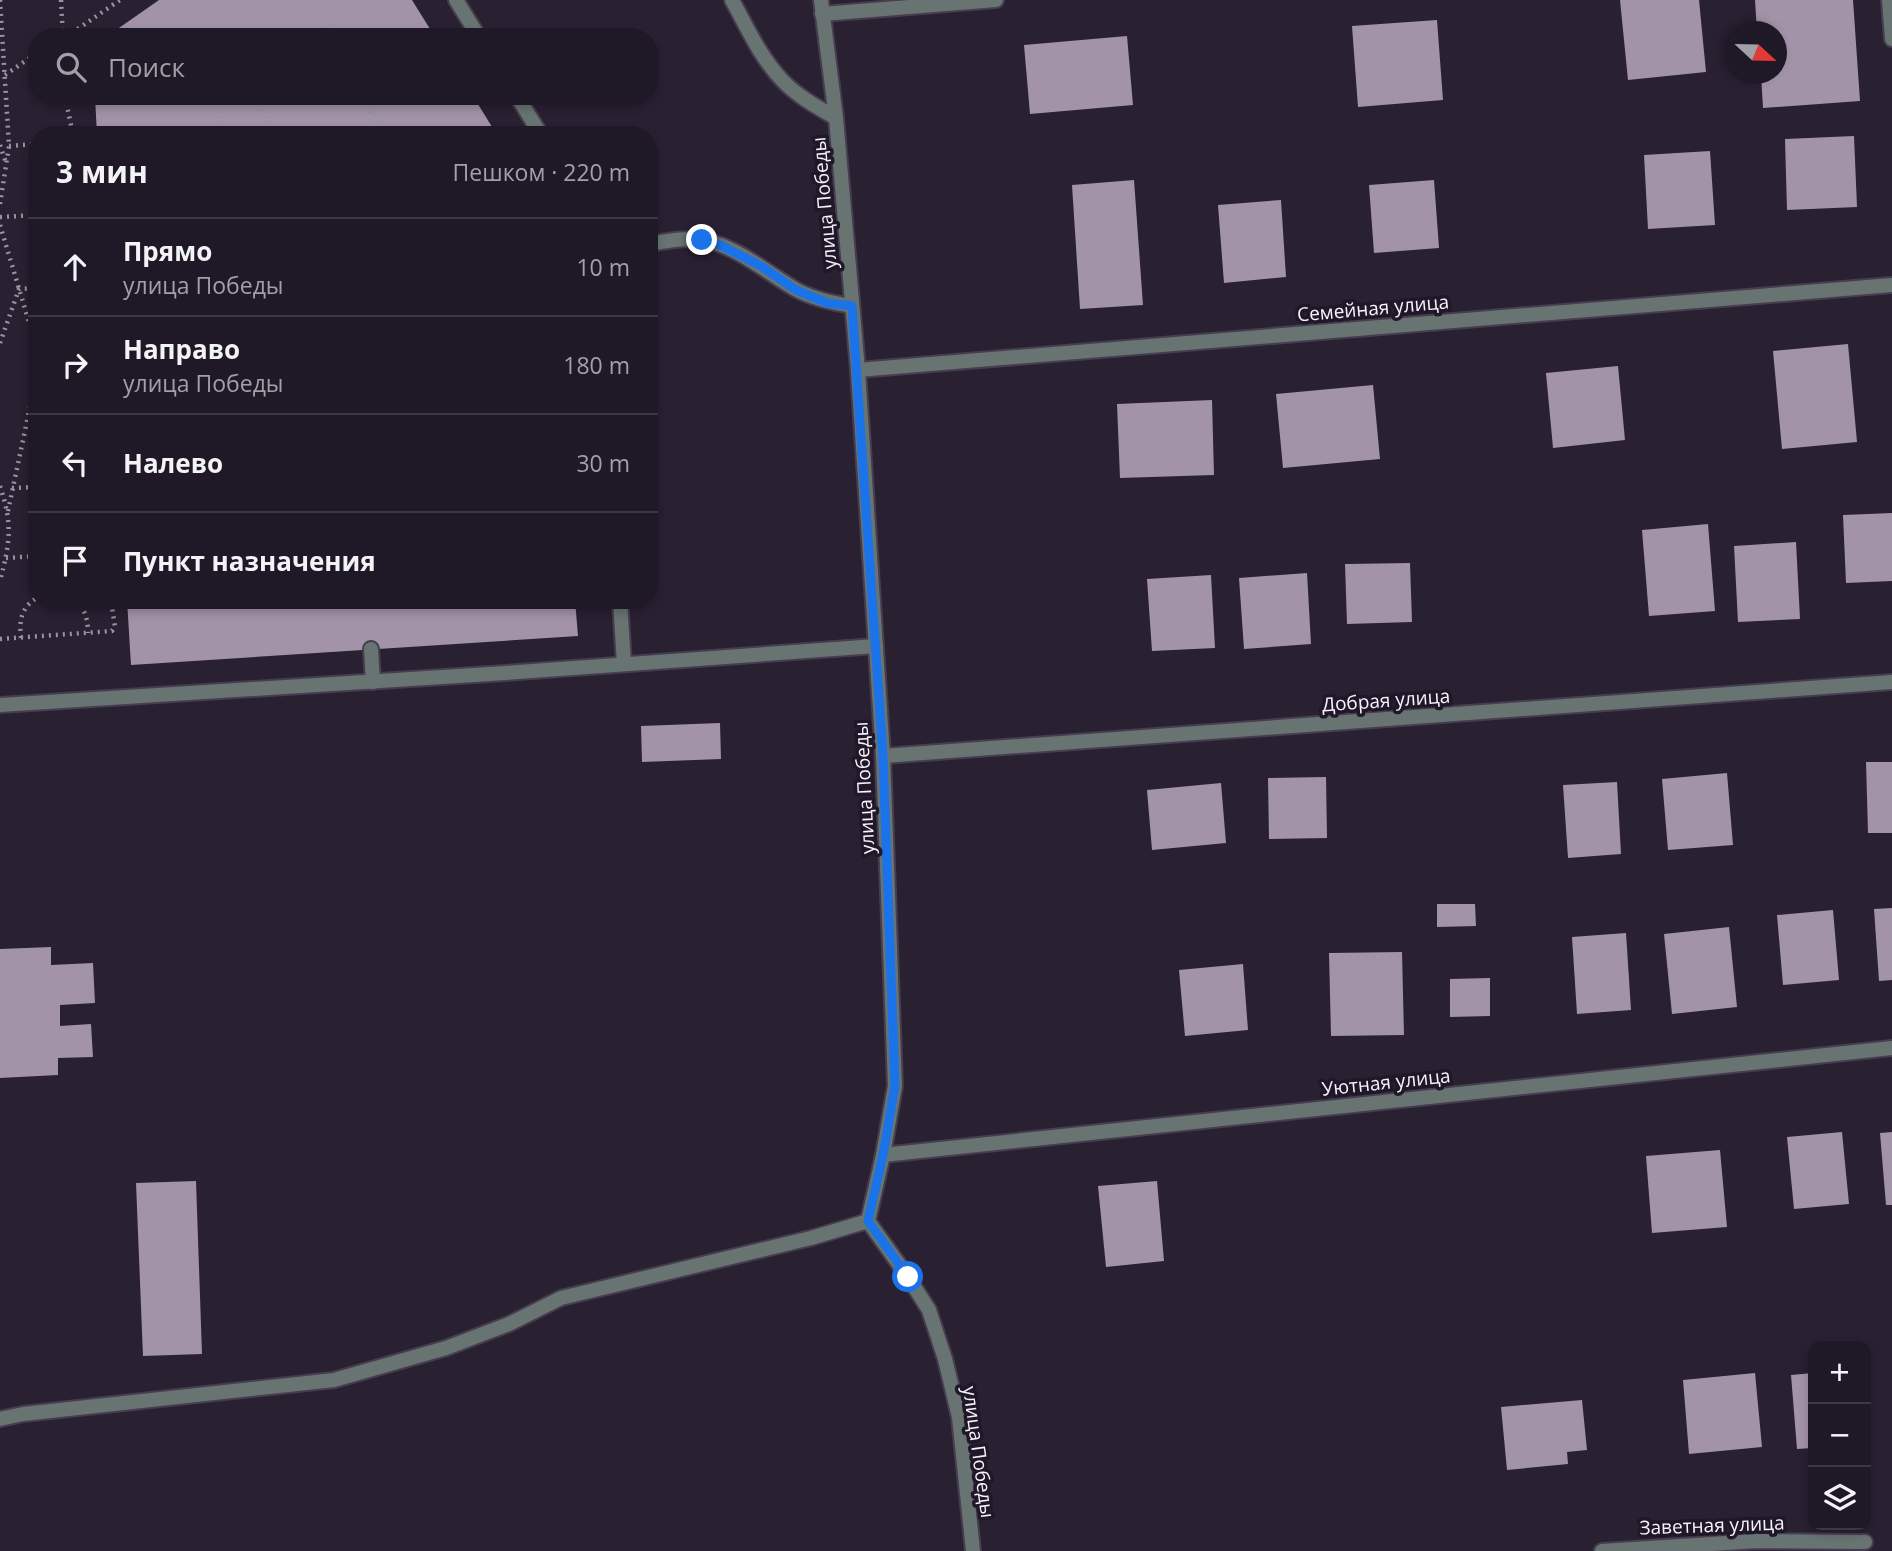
<!DOCTYPE html>
<html lang="ru">
<meta charset="utf-8">
<style>
:root{--surface:#1f1826;--page:#2c2532;--text:#f1f3f6;--muted:#a1a0a7;--line:#3c3743}
body{margin:0;font-family:"Open Sans",sans-serif;background:var(--page);color:var(--text)}
.controls{position:absolute;right:21px;bottom:21px;display:grid;overflow:hidden;border-radius:14px;box-shadow:0 4px 10px #0003}
.controls button{width:63px;height:63px;display:grid;place-items:center;padding:0;border:0;border-bottom:2px solid var(--line);background:var(--surface);color:var(--text);font:35px sans-serif}
.compass{position:absolute;left:1724px;top:21px;width:63px;height:63px;border-radius:50%;background:var(--surface);box-shadow:0 4px 10px #0003;rotate:112deg}
.stop{position:absolute;width:21px;height:21px;margin:-16px;border:5px solid #1a73e8;border-radius:50%;background:#fff}
.stop.end{background:#1a73e8;border-color:#fff;box-shadow:0 2px 7px #0008}
.list{margin:0;padding:0;list-style:none}
h2{display:flex;justify-content:space-between;align-items:center;height:91px;margin:0;padding:0 28px;font-size:30px}
h2 small{font-size:23px;font-weight:400;color:var(--muted)}
.list li{display:grid;grid-template-columns:46px 1fr auto;gap:21px;align-items:center;box-sizing:border-box;height:98px;padding:0 28px;border-top:2px solid var(--line)}
.list b{display:block;font-size:26px;white-space:nowrap}
.list p{margin:0;font-size:23px;white-space:nowrap;color:var(--muted)}
.list em{font-size:23px;font-style:normal;color:var(--muted)}
.icon{flex:none;width:38px;height:38px;fill:none;stroke:currentColor;stroke-width:2;stroke-linecap:round;stroke-linejoin:round}
.map{position:relative;flex:none;width:1892px;height:1551px;overflow:hidden}
.search{position:absolute;background:var(--surface);box-shadow:0 4px 10px #0003;left:28px;top:28px;width:630px;height:77px;display:flex;align-items:center;gap:18px;box-sizing:border-box;padding:0 24px;border-radius:28px;color:var(--muted);font-size:26px}
.panel{position:absolute;background:var(--surface);box-shadow:0 4px 10px #0003;left:28px;top:126px;width:630px;height:483px;border-radius:28px}
.map>svg:first-child{display:block}
.building{fill:#a393a8}
.lines{fill:none;stroke-linecap:round;stroke-linejoin:round}
.service-casing{stroke:#463d4f;stroke-width:18}
.minor-casing{stroke:#463d4f;stroke-width:18}
.path{stroke:#9a93a1;stroke-width:4.5;stroke-dasharray:2 5;stroke-linecap:butt}
.service{stroke:#687472;stroke-width:14}
.minor{stroke:#687472;stroke-width:14}
.route{stroke:#1a73e8;stroke-width:9}
.labels{text-anchor:middle;dominant-baseline:central;stroke-width:7;stroke-linejoin:round;paint-order:stroke}
.street-label{font-size:19px;fill:#f8f2fe;stroke:#201728}
</style>
<div class="map">
<svg width="1892" height="1551" viewBox="0 0 1892 1551">
<rect width="100%" height="100%" fill="#292032"/>
<g class="building">
<path d="M159,0h253l23,37h-329z"/>
<path d="M1620,0h79l7,72 -78,8z"/>
<path d="M1755,0h98l7,101 -97,7 -2,-34h15v-42h-19z"/>
<path d="M1437,20l6,80 -85,7 -6,-81z"/>
<path d="M1127,36l6,69 -103,9 -6,-69z"/>
<path d="M95,96h378l24,39h-400z"/>
<path d="M1854,136l3,71 -70,3 -2,-71z"/>
<path d="M1710,151l5,74 -67,4 -4,-74z"/>
<path d="M1134,180l9,125 -63,4 -8,-124z"/>
<path d="M1434,180l5,68 -65,5 -5,-68z"/>
<path d="M1281,200l5,77 -62,6 -6,-78z"/>
<path d="M1848,344l9,98 -75,7 -9,-98z"/>
<path d="M1618,366l7,74 -72,8 -7,-75z"/>
<path d="M1373,385l7,74 -97,9 -7,-74z"/>
<path d="M1212,400l2,75 -94,3 -3,-74z"/>
<path d="M1892,513v68l-46,2 -3,-68z"/>
<path d="M1708,524l7,87 -66,5 -7,-86z"/>
<path d="M1796,542l4,77 -62,3 -4,-76z"/>
<path d="M1410,563l2,59 -65,2 -2,-60z"/>
<path d="M1307,573l4,71 -67,5 -5,-71z"/>
<path d="M1211,575l4,73 -63,3 -5,-72z"/>
<path d="M127,600h448l3,36 -447,29z"/>
<path d="M720,723l1,36 -79,3 -1,-36z"/>
<path d="M1866,762h26v71h-24z"/>
<path d="M1727,773l6,72 -65,5 -6,-71z"/>
<path d="M1326,777l1,61 -58,1 -1,-61z"/>
<path d="M1617,782l4,72 -53,4 -5,-73z"/>
<path d="M1221,783l5,60 -74,7 -5,-60z"/>
<path d="M1437,904h38l1,22 -39,1z"/>
<path d="M1892,908v72l-13,1 -5,-72z"/>
<path d="M1833,910l6,70 -56,5 -6,-70z"/>
<path d="M1729,927l8,80 -65,7 -8,-80z"/>
<path d="M1626,933l5,77 -54,4 -5,-77z"/>
<path d="M51,947v18l42,-2 2,40 -35,2v21l31,-2 2,33 -35,1v17l-58,3v-129z"/>
<path d="M1402,952l2,83 -73,1 -2,-83z"/>
<path d="M1243,964l5,66 -63,6 -6,-66z"/>
<path d="M1490,978v38l-40,1v-38z"/>
<path d="M1842,1132l7,72 -55,5 -7,-72z"/>
<path d="M1892,1132v73h-6l-6,-72z"/>
<path d="M1720,1150l7,77 -75,6 -6,-77z"/>
<path d="M196,1181l6,173 -59,2 -7,-173z"/>
<path d="M1157,1181l7,80 -58,6 -8,-81z"/>
<path d="M1755,1373l7,74 -73,7 -6,-74z"/>
<path d="M1813,1373v75l-16,1 -6,-74z"/>
<path d="M1582,1400l5,50 -20,2 1,12 -61,6 -6,-63z"/>
<path d="M1866,1415h2l2,27 -4,1z"/>
</g>
<g class="lines">
<g class="service-casing">
<g id="service">
<path d="M456,0l23,37"/>
<path d="M517,96l24,39"/>
<path d="M649,244c18,-3 37,-7 55,-4 34,7 62,32 91,49 18,10 37,14 57,17"/>
<path d="M620,600l4,64"/>
<path d="M371,649l2,33"/>
<path d="M0,705l505,-32 371,-27"/>
</g>
</g>
<g class="minor-casing">
<g id="minor">
<path d="M732,0c15,27 28,57 50,80 15,16 35,27 54,38"/>
<path d="M821,0l15,118 22,252 25,386 12,330 -12,69 -15,66 40,56 21,33 16,49 14,58 14,134"/>
<path d="M1889,0l3,39"/>
<path d="M822,14l174,-14"/>
<path d="M858,370l1034,-85"/>
<path d="M883,756l1009,-74"/>
<path d="M883,1155l1009,-107"/>
<path d="M0,1419l23,-5 311,-34 112,-32 63,-24 52,-26 250,-60 57,-17"/>
<path d="M1602,1551l156,-10 107,1"/>
</g>
</g>
<g class="path">
<path d="M61,0l2,37"/>
<path d="M321,32l19,-11"/>
<path d="M66,37l54,-37"/>
<path d="M299,37l16,-9 11,9"/>
<path d="M5,75l32,-22"/>
<path d="M65,96l8,39"/>
<path d="M215,96l2,39"/>
<path d="M258,96l13,39"/>
<path d="M364,96l7,14 21,25"/>
<path d="M368,135l3,-24"/>
<path d="M0,145l6,18"/>
<path d="M9,146l28,-2"/>
<path d="M0,204l9,-58 -9,-146"/>
<path d="M0,217l37,-2"/>
<path d="M0,225l37,124"/>
<path d="M0,343l19,-54 18,-1"/>
<path d="M0,486c13,39 10,56 0,95"/>
<path d="M12,488l25,-1"/>
<path d="M8,511l29,-137"/>
<path d="M6,558l31,-2"/>
<path d="M76,600c9,10 12,19 12,33"/>
<path d="M21,638c-2,-17 0,-31 16,-40"/>
<path d="M0,639l112,-8 3,-4 -4,-27"/>
</g>
<use href="#service" class="service"/>
<use href="#minor" class="minor"/>
</g>
<g class="lines">
<path class="route" d="M702,240l18,5 41,21 35,24 31,13 25,3 31,450 12,330 -12,69 -15,66 40,56"/>
</g>
<g class="labels">
<g class="street-label">
<text transform="translate(824 203) rotate(-95)">улица Победы</text>
<text transform="translate(1373 308) rotate(-5)">Семейная улица</text>
<text transform="translate(1386 700) rotate(-4)">Добрая улица</text>
<text transform="translate(864 788) rotate(-93)">улица Победы</text>
<text transform="translate(1386 1082) rotate(-6)">Уютная улица</text>
<text transform="translate(979 1452) rotate(82)">улица Победы</text>
<text transform="translate(1712 1525) rotate(-2)">Заветная улица</text>
</g>
</g>
</svg>
<div class="controls">
<button>+</button>
<button>−</button>
<button><svg class="icon" aria-label="layers" viewBox="0 0 24 24"><path d="M12 4l9 5-9 5-9-5zM3 14l9 5 9-5"/></svg></button>
</div>
<svg class="compass" viewBox="-18 -18 36 36"><path d="M0-13l5 13h-10z" fill="#e53935"/><path d="M0 13l5-13h-10z" fill="#a1a0a7"/></svg>
<div class="stop" style="left:908px;top:1277px"></div>
<div class="stop end" style="left:702px;top:240px"></div>
<div class="search"><svg class="icon" aria-label="search" viewBox="0 0 24 24"><circle cx="10" cy="10" r="6"/><path d="M15 15l6 6"/></svg>Поиск</div>
<section class="panel">
<h2>3 мин<small>Пешком · 220 m</small></h2>
<ul class="list">
<li><svg class="icon" aria-label="ahead" viewBox="0 0 24 24"><path d="M12 20V5M6 11l6-6 6 6"/></svg><div><b>Прямо</b><p>улица Победы</p></div><em>10 m</em></li>
<li><svg class="icon" aria-label="right" viewBox="0 0 24 24"><path d="M7 20v-9h11M14 6l5 5-5 5"/></svg><div><b>Направо</b><p>улица Победы</p></div><em>180 m</em></li>
<li><svg class="icon" aria-label="left" viewBox="0 0 24 24"><path d="M17 20v-9H6M10 6l-5 5 5 5"/></svg><div><b>Налево</b></div><em>30 m</em></li>
<li><svg class="icon" aria-label="arrive" viewBox="0 0 24 24"><path d="M6 21V4h12l-3 4 3 4H6"/></svg><div><b>Пункт назначения</b></div></li>
</ul>
</section>
</div>
